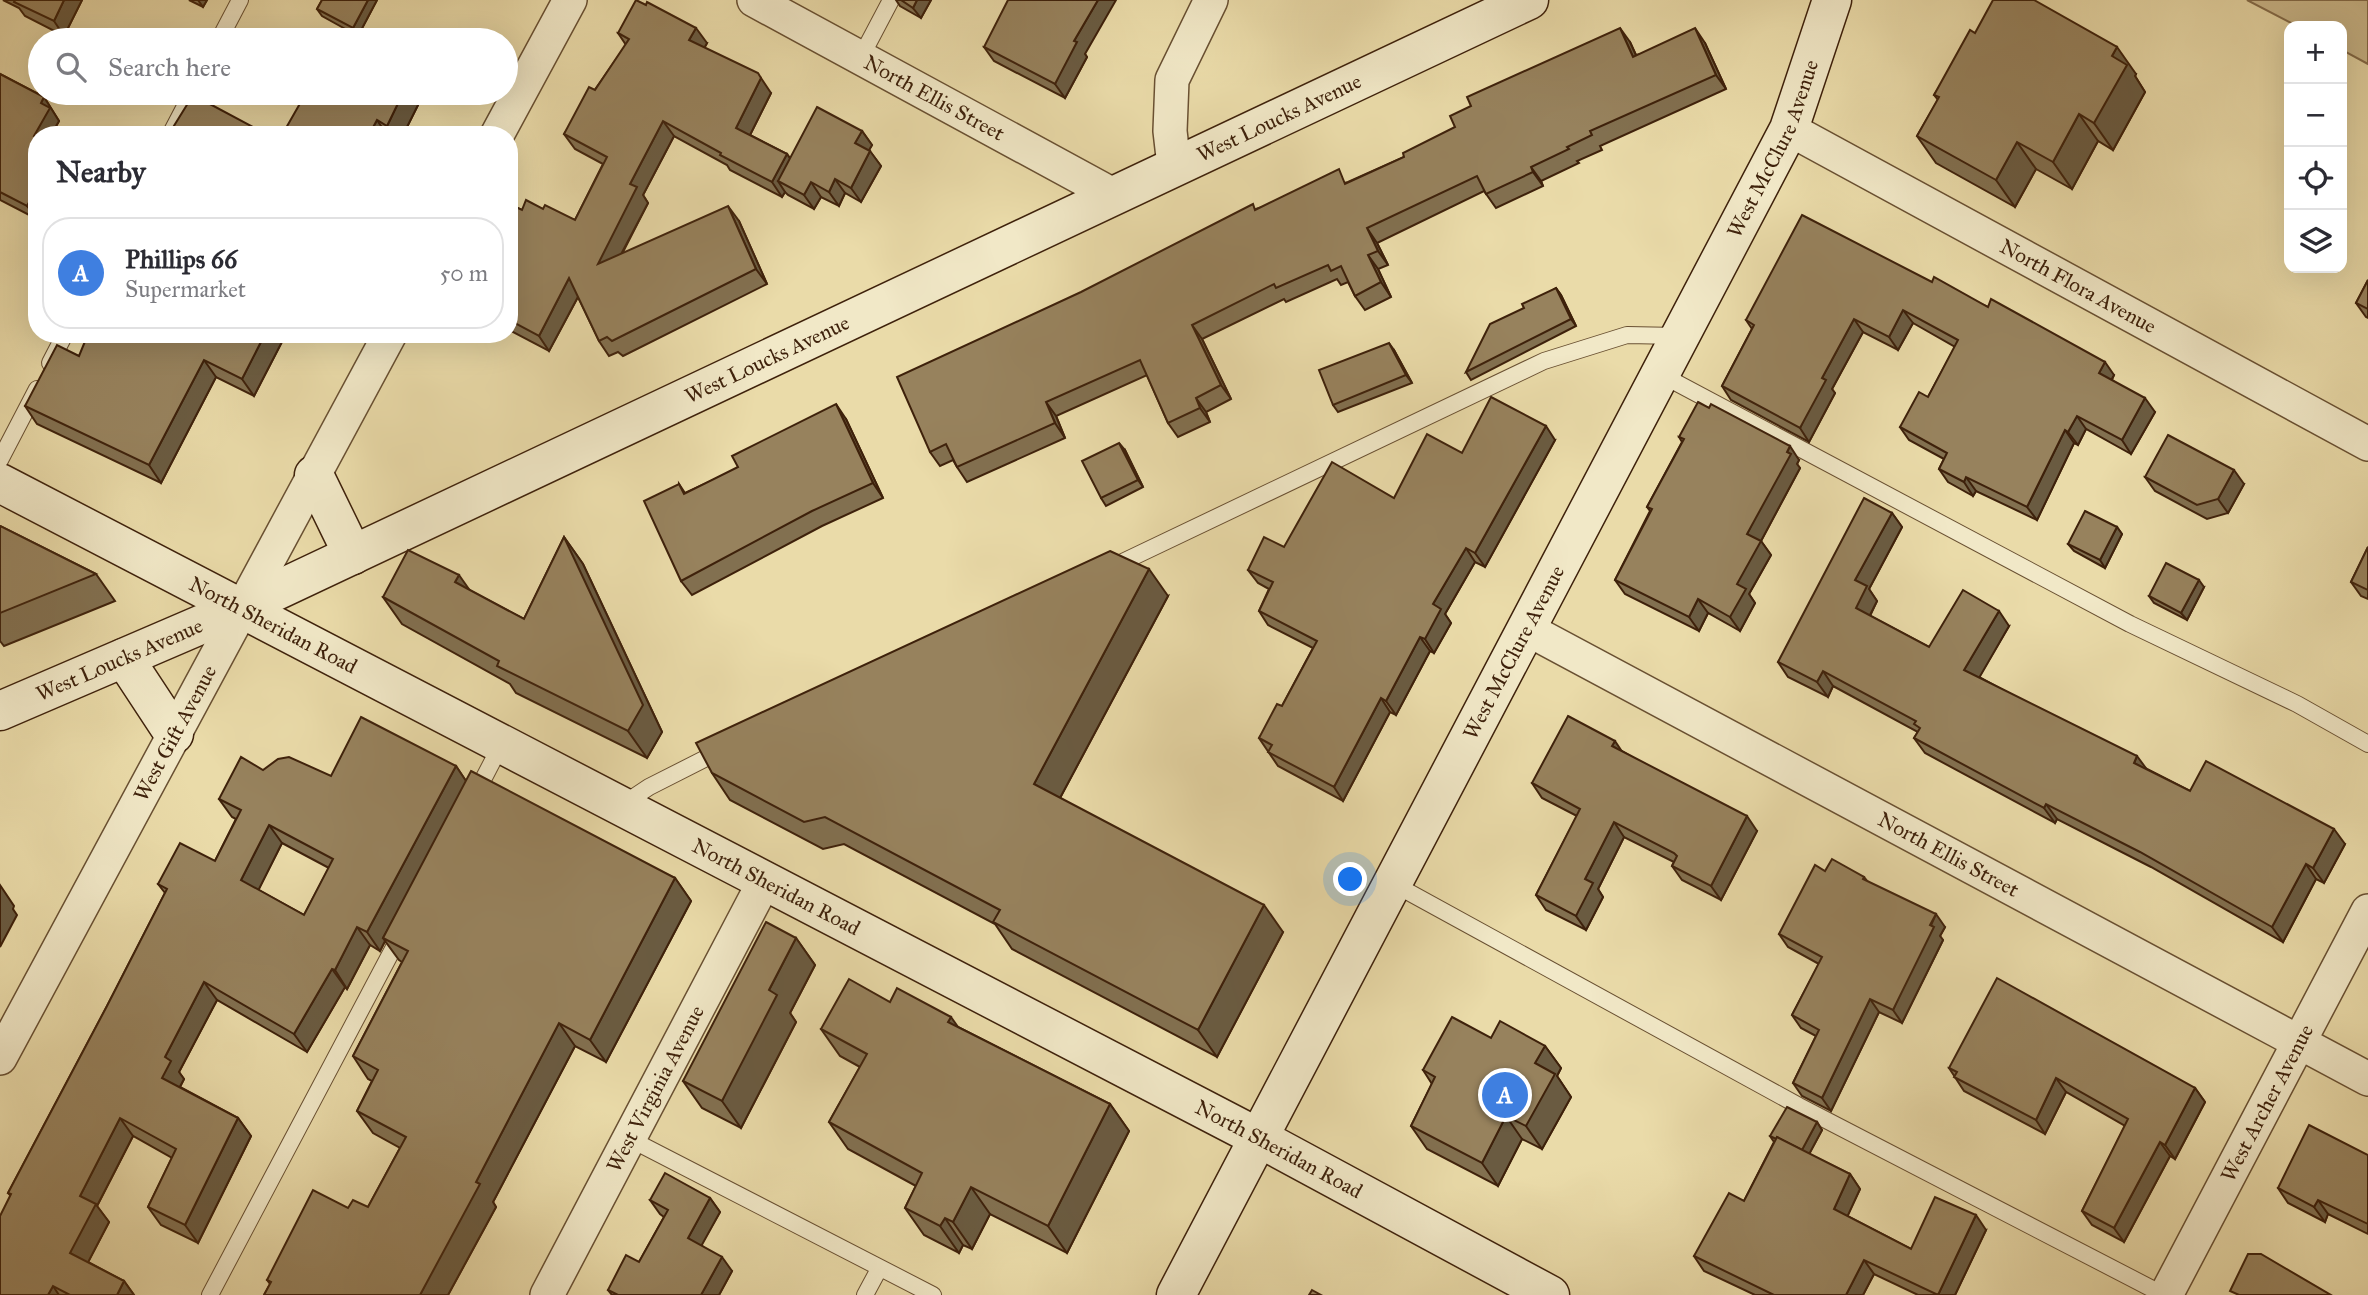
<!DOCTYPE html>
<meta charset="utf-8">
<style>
:root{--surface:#fff;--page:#f2f2f3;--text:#2b2b33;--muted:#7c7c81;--line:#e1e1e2;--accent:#ea580c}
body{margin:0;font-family:"IM FELL Great Primer",serif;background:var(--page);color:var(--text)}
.controls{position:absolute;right:21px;top:21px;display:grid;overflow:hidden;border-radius:14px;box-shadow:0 7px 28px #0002}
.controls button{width:63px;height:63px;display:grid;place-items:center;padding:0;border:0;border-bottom:2px solid var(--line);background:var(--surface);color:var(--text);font:35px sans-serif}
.you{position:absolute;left:1351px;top:880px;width:24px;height:24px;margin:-18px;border:5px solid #fff;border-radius:50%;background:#1a73e8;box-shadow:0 0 0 10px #1a73e833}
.badge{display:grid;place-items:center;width:46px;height:46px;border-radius:50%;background:var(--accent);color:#fff;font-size:23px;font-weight:700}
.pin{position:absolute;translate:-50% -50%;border:4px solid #fff;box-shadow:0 2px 7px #0006}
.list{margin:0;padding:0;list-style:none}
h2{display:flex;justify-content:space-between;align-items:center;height:91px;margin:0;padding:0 28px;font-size:30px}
h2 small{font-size:23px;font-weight:400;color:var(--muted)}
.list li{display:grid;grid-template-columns:46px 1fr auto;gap:21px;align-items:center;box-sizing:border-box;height:112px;margin:0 14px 14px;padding:0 14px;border:2px solid var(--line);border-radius:28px}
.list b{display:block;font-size:26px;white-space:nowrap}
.list p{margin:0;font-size:23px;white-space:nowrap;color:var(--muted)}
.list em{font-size:23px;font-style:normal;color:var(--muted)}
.icon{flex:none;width:38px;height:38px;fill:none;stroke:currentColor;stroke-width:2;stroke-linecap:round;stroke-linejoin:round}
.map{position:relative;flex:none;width:2368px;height:1295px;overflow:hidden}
.search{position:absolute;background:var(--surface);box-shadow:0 7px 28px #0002;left:28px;top:28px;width:490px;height:77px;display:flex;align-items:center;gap:18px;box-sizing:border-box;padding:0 24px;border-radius:38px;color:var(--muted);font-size:26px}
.panel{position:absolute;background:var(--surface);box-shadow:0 7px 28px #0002;left:28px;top:126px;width:490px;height:217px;border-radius:28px}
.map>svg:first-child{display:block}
.green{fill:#cdbb8e;stroke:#866e4c;stroke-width:2}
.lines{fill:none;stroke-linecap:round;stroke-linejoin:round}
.lane-casing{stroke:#695032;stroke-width:18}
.street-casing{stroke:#695032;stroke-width:36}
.secondary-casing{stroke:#3e210b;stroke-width:41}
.lane{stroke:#f1e8c7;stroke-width:16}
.street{stroke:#f1e8c7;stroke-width:33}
.secondary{stroke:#f1e8c7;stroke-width:38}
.wall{fill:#827050;stroke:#3e210b;stroke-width:2;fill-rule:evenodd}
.shaded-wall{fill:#6a5b41;stroke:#3e210b;stroke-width:2}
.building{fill:#97825d;stroke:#3e210b;stroke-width:2;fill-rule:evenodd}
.labels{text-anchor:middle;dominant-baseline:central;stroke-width:5;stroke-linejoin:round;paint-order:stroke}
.street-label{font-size:21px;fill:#3e210b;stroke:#f1e8c7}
</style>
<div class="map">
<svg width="2368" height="1295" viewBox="0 0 2368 1295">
<rect width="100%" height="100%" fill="#eadba9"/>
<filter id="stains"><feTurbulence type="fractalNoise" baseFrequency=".00286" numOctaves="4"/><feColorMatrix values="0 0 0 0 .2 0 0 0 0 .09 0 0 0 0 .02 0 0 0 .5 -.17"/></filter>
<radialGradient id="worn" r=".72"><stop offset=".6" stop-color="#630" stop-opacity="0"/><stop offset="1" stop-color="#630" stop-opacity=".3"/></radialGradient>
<path class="green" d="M2247,0h121v64l-26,-14v-24h-45z"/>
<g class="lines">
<g class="lane-casing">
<g id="lane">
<path d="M219,40l21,-40"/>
<path d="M861,57l30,-57"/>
<path d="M170,135l22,-42"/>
<path d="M50,363l15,-29"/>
<path d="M1660,374l470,250 167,80 71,40"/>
<path d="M0,460l37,-71"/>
<path d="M1110,568l434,-207 83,-26 51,1"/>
<path d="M475,795l27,-52"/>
<path d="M622,805l27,-18 73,-37"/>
<path d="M1392,883l407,223 365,189"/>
<path d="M630,1139l303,156"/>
<path d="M210,1295l192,-363"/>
<path d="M865,1295l14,-26"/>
</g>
</g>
<g class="street-casing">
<g id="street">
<path id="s1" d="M754,0l359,195"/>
<path id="s2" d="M1789,129l579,315"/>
<path d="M497,135l73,-135"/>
<path d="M1174,166l-4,-35 2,-51 39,-80"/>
<path id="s3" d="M1527,629l841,450"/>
<path id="s4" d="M0,1058l390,-724"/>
<path id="s5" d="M547,1295l217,-413"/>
<path id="s6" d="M2166,1295l202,-384"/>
</g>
</g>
<g class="secondary-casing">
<g id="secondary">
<path d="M314,475l39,80"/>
<path id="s7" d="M0,483l1259,655 291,157"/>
<path d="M124,658l50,76"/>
<path id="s8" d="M0,711l242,-104 1287,-607"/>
<path id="s9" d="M1176,1295l613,-1166 43,-129"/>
</g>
</g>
<use href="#lane" class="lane"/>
<use href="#street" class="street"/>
<use href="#secondary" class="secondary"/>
</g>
<g class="wall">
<path d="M3,0h79l-18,36 -39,-20 -6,-8z"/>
<path d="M189,0h18l-4,7z"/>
<path d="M322,0h55l-19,36 -36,-20 -5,-7z"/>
<path d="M896,0h35l-10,18 -21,-12z"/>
<path d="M618,33l89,10 -3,5 67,45 -21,42 37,19 3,4 72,-27 10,14 -3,5 12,16 -20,36 -16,-9 -6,13 -18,-9 -7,12 -26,-14 -3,-3 -3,5 -52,-27 -3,-5 -53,-29 -31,59 5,8 -26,51 117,-33 28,63 -144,72 -5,-4 -9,4 -10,-15 -21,-44 -29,54 -40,-21v-126l13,6 21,-1 32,11 28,-56 -28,-15 -11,-15 62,-89z"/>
<path d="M1975,33l161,41 -1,2 10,16 -32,58 -15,-9 -26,48 -36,-20 -21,38 -79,-44 -19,-27 21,-36 -4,-5z"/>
<path d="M1630,42l6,13 69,-12 21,46 -126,57 2,4 -25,11 2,2 -38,18 2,5 -47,22 -12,-17 -107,52 11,22 -10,4 13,28 -26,13 -10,-14 -7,-14 -7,3 -4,-6 -51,23 -2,-3 -82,40 29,60 -25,13 4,10 -32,15 -10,-14 -21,-48 -91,41 9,22 -98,44 -10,-15 -4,-7 -13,6 -10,-14 326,-243 92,-27 56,-25z"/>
<path d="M984,47l101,7 2,3 -22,41 -71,-37z"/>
<path d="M0,74l44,23 15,24 -8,14h-14v84l-37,-19z"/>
<path d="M418,105l-15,30h-121z"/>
<path d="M2368,280v38l-2,-1 -10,-14z"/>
<path d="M1932,282l56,25 126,68 -2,5 43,32 -24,42 -45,-25 -8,16 -4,-2 -37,77 -61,-29 -3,5 -25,-14 -9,-13 5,-10 -35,-19 -9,-13 28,-30 27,-50 -42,-24 -15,27 -35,-18 -31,57 3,4 -26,49 -78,-42 -9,-14 30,-57 -6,-9z"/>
<path d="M1556,288l5,7 15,31 -105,54 -5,-8 58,-64z"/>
<path d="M286,334l-32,62 -38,-19 -55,106 -124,-59 -12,-18 54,-50z"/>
<path d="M1394,350l18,33 -74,29 -5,-7z"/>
<path d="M846,419l37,79 -61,28 -130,69 -11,-14 -2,-97 6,9z"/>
<path d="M1679,437l120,23 -2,4 3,4 -39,73 10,14 -22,39 6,9 -15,28 -32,-18 -9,18 -74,-37 -10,-14 35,-69 -3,-4 35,-65z"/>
<path d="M1555,440l-70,127 -10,-5 -30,52 6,9 -17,30 -4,-2 -34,64 -6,-3 -47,89 -65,-35 -19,-28 23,-32 31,-58 -45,-23 -9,-14 10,-22 -11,-6 -10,-13 36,-23 110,-49 68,-45z"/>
<path d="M1125,450l18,37 -37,19 -5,-8z"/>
<path d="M2145,477l99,7 -16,29 -21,6 -52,-28z"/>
<path d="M1892,513l10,14 -33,62 8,12 -7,15 59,31 80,-21 -30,51 168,92 43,22 155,53 -21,39 -8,-4 -33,63 -132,-75 -94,-48 -2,4 -130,-70 -11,-15 4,-6 -85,-46 -5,11 -40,-20 -10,-15z"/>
<path d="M0,526l96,48 19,27 -111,45 -4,-5z"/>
<path d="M2117,527l5,7 -17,34 -31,-17 -6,-7z"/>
<path d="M564,537l19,27 79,168 -15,26 -131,-65 -6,-9 -108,-60 -19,-27 86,-7 55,29z"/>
<path d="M2368,547v52l-7,-3 -10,-14z"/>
<path d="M2204,587l-17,33 -33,-17 -5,-7z"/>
<path d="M1168,596l-108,202 223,134 -66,125 -205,-108 -17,-25 -151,-80 -21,5 -93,-49 -18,-27z"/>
<path d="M1622,751l135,80 -36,69 -39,-20 -10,-14 2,-4 -50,-25 -26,52 5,8 -17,33 -40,-20 -10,-15 41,-79 -35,-18 -10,-15z"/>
<path d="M456,766l10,15 209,97 16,23 -85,161 -31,-16 -82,156 3,5 -48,88h-184l6,-11 -3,-4 81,-72 20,-1 32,-59 -27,-15 -16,-22 15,-30 -4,-2 -15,-23 49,-94 -3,-2 -14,-19 -5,10 -10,-6 -23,44 -2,-2 -38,65 -90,-52 -38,72 5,7 -4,8 58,31 13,18 -53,107 -37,-18 -13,-18 24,-49 -39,-22 -36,70 12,16 -21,40 36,19 10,14h-134l11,-99 -3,-3 99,-187 58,-113 -7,-9 57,-23 21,-42 -4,-2 -13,-18 44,-29 68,6zM282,843l47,25 -25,47 -46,-25z"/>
<path d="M1825,871l39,6 4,5 77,45 -5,9 3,4 -41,83 -23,-11 -48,99 -29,-15 -9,-13 23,-47 -15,-8 -9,-13 27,-51 -31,-17 -9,-13z"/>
<path d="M796,938l19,27 -25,48 6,9 -55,106 -39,-20 -19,-27z"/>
<path d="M890,1002l68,25 152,77 19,27 -62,122 -77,-39 -18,35 -9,-4 -4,8 -35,-18 -19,-27 11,-22 -68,-37 -19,-27 31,-55 -20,-11 -19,-27z"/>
<path d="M1545,1046l16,22 -4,8 14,21 -29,52 -20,-10 -24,47 -71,-37 -16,-23 21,-42 -9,-14z"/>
<path d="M1949,1068l246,20 10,14 -30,57 -5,-3 -46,86 -32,-17 -10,-14 43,-85 -59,-34 -21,42 -81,-43z"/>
<path d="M1817,1122l5,8 -13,24 41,20 10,15 -13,27 64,33 75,-19 -31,65h-37l-44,-21 -11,21h-108l-51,-24 -10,-15 50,-55 30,-59 -4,-6z"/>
<path d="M2368,1155v79l-40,-20 -3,8 -37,-19 -10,-15z"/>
<path d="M710,1198l10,14 -19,33 31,26 -13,24h-107l-4,-5 31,-28 25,-45 -4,-3 -10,-14z"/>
</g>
<g class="shaded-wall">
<path d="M64,0h18l-18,36 -10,-15z"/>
<path d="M198,0h9l-4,7z"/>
<path d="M368,0h9l-19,36 -5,-8z"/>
<path d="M917,0h14l-10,18 -8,-10z"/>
<path d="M1098,0h18l-31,54 2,3 -22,41 -10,-14 19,-43z"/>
<path d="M696,28l11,15 -7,13 -11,-16z"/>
<path d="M1620,28l10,14 13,29 -10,-14z"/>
<path d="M1695,28l10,15 21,46 -10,-14z"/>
<path d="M2117,47l19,27 -1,2 10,16 -32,58 -19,-27 18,-67z"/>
<path d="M761,78l10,15 -25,50 -10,-15z"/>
<path d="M403,93h7l8,12 -15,30h-10l-6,-9z"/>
<path d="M44,97l15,24 -8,14h-14v5l-3,-4 7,-33z"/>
<path d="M2079,114l19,27 -26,48 -19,-27z"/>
<path d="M377,120l10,15h-18z"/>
<path d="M663,121l11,15 -31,59 5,8 -40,76 -10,-15 32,-80z"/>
<path d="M862,131l10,14 -7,12 -10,-14z"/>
<path d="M2017,142l19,27 -21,38 -19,-27z"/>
<path d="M870,151l11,15 -20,36 -10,-14z"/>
<path d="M787,154l10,15 -19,12 7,11 -3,5 -10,-15z"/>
<path d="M1531,167l10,14 2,5 -10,-14z"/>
<path d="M835,179l10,14 -6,13 -10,-14z"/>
<path d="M811,182l10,15 -7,12 -10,-14z"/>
<path d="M33,195l4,5v19l-10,-13z"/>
<path d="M728,206l11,15 28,63 -11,-15z"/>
<path d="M1367,228l10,15 11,22 -10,-14z"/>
<path d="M1368,255l10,14 13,28 -10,-15z"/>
<path d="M569,278l11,15 -31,58 -10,-15z"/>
<path d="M1556,288l5,7 15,31 -5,-7z"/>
<path d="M1903,310l10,13 -15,27 -9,-13z"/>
<path d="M1854,319l9,13 -31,57 3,4 -26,49 -9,-14 22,-50z"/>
<path d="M1192,325l10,14 29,60 -10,-14z"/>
<path d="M265,334h21l-32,62 -12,-17z"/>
<path d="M1389,343l5,7 18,33 -6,-8z"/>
<path d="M204,360l12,17 -55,106 -12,-18z"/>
<path d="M2105,362l9,13 -6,11 -9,-13z"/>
<path d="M1196,398l10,14 4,10 -10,-14z"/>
<path d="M2145,398l10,14 -24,42 -9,-14z"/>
<path d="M1046,402l10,14 9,22 -10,-15z"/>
<path d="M836,404l10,15 37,79 -10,-15z"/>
<path d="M2077,416l9,13 -8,16 -10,-13z"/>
<path d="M1546,426l9,14 -70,127 -10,-14z"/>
<path d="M2065,430l9,13 -37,77 -10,-13z"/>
<path d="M1119,443l6,7 18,37 -5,-7z"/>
<path d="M1790,446l9,14 -2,4 3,4 -39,73 10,14 -22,39 6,9 -15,28 -10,-14 17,-83z"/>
<path d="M2234,470l10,14 -16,29 -10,-14z"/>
<path d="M1966,477l10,14 -3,5 -9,-14z"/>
<path d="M1892,513l10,14 -33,62 8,12 -11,22 -10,-15 -1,-28z"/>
<path d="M2117,527l5,7 -17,34 -5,-8z"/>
<path d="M564,537l19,27 79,168 -15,26 -19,-27z"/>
<path d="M1466,548l9,14 -30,52 6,9 -17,30 -9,-14 8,-35z"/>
<path d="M1149,569l19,27 -115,215 -19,-27z"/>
<path d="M459,575l19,27 -23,-20z"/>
<path d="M2199,580l5,7 -17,33 -6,-7z"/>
<path d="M1698,599l10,14 -9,18 -10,-14z"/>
<path d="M1999,611l10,15 -34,59 -11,-15z"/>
<path d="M1420,637l10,14 -34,64 -10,-14z"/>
<path d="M1823,671l10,15 -5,11 -11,-15z"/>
<path d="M1381,698l9,14 -47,89 -9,-14z"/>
<path d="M1615,741l10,15 -13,-10z"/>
<path d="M2137,756l11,15 -14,-8z"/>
<path d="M456,766l12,18 -85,154 2,3 -5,10 -13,-19z"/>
<path d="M2046,804l11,15 -2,4 -11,-15z"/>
<path d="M1747,816l10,15 -36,69 -10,-14z"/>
<path d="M1614,822l10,15 -26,52 5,8 -17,33 -10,-14 9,-37z"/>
<path d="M269,825l13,18 -28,56 -13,-19z"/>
<path d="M2334,829l11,15 -21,39 -11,-15z"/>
<path d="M2306,864l10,15 -33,63 -11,-15z"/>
<path d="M675,878l16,23 -85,161 -16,-22z"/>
<path d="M0,885l14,21 -1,3 4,6 -17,32z"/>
<path d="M1264,905l19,27 -66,125 -19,-27z"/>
<path d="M1936,914l9,13 -5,9 3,4 -41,83 -9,-13z"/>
<path d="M357,927l13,18 -23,44 -12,-19z"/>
<path d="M796,938l19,27 -25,48 6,9 -55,106 -19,-27 47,-111z"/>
<path d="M332,969l13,18 -38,65 -13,-18z"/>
<path d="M204,982l13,18 -38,72 5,7 -9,17 -13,-18 3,-21z"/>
<path d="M1870,999l9,13 -48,99 -9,-13z"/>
<path d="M951,1017l19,27 -22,-22z"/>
<path d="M559,1023l16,23 -82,156 3,5 -48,88h-28l56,-113z"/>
<path d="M1545,1046l16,22 -4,8 14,21 -29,52 -16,-23 9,-63z"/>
<path d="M2056,1078l10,14 -21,42 -9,-14z"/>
<path d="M2195,1088l10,14 -30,57 -10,-14z"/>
<path d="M1110,1104l19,27 -62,122 -19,-27z"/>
<path d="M1506,1116l16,23 -24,47 -16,-23z"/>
<path d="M120,1118l13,18 -36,70 12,16 -26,50 -13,-19 10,-57z"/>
<path d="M238,1118l13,18 -53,107 -13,-18z"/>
<path d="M1817,1122l5,8 -16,30 -6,-7z"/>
<path d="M2160,1142l10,14 -46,86 -10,-14z"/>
<path d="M1850,1174l10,15 -16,35 -10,-15z"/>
<path d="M971,1187l19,27 -18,35 -19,-27z"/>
<path d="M710,1198l10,14 -22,40 -10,-14z"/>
<path d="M2318,1200l10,14 -3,8 -11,-15z"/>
<path d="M1976,1215l10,15 -31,65h-17z"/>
<path d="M945,1218l18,27 -4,8 -19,-27z"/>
<path d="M722,1257l10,14 -13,24h-18z"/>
<path d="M1864,1260l10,14 -11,21h-17z"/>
<path d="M124,1281l10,14h-17z"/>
<path d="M53,1286l6,9h-11z"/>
</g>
<g class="building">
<path d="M15,0h49l-10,21 -40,-19z"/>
<path d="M322,0h46l-15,28 -36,-19z"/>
<path d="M636,0l10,5 1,-3 49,26 -7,12 69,33 3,5 -25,50 51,26 -15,28 -52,-27 1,-2 -58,-32 -33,63 7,3 -39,77 130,-58 28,63 -144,72 -5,-4 -8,4 -30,-63 -30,58 -30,-16v-116l13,6 4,-10 17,9 2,-4 30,15 32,-63 -43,-23 25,-47 6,3 34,-51 -11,-6z"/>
<path d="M901,0h16l-4,8z"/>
<path d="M1008,0h90l-24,41 3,1 -22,42 -71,-37z"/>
<path d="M1993,0h41l83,47 -5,9 15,9 -33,58 -15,-9 -26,48 -36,-20 -21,38 -79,-44 22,-39 -5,-2 36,-65 5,3z"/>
<path d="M1620,28l13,29 62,-29 21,47 -126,56 2,4 -25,12 2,2 -38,18 2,5 -47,22 -9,-18 -110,52 11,23 -10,4 13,27 -26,14 -14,-30 -10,5 -3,-6 -52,23 -2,-4 -82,41 29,60 -25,13 4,10 -32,15 -28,-63 -94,42 9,21 -98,44 -11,-23 -16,8 -33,-75 184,-85 172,-88 2,6 84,-41 6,15 59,-27 -1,-4 52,-26 -5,-11 21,-10 -4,-9z"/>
<path d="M0,74l44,23 -3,6 9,5 -16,28 3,1v60l-4,-2 -6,11 -27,-14z"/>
<path d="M306,93h97l-16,33 -10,-6 -8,15h-87z"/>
<path d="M193,95l75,40h-102l3,-7 3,1z"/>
<path d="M817,107l45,24 -7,12 15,8 -19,37 -16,-9 -6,13 -18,-10 -7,13 -26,-14z"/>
<path d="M1802,215l130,67 2,-5 54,30 3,-8 114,63 -6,11 46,25 -23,42 -45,-24 -9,16 -3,-2 -38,77 -61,-30 -2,5 -25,-13 8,-16 -47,-26 19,-35 9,5 30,-57 -55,-30 -14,27 -35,-18 -32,59 4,2 -26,48 -78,-42 32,-61 -8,-5z"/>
<path d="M2368,280v29l-12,-6z"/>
<path d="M1556,288l15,31 -105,53 24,-48 34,-16 -2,-4z"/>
<path d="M88,334h177l-23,45 -38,-19 -55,105 -124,-59 32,-61 22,11z"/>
<path d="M1389,343l17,32 -73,30 -14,-35z"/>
<path d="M1491,397l55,29 -71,127 -9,-5 -33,56 8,5 -16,30 -5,-2 -34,64 -5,-3 -47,89 -66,-35 4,-7 -13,-7 18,-34 5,2 35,-65 -58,-30 14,-29 -25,-12 16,-33 20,10 48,-85 62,36 33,-64 35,19z"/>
<path d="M1698,402l11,6 2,-4 79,42 -3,6 4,2 -44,80 14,7 -24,43 9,5 -16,28 -32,-18 -9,18 -74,-37 37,-71 -5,-2 37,-68 -5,-2z"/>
<path d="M836,404l37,79 -61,28 -131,70 -37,-80 35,-17 5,10 54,-27 -6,-11z"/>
<path d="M2168,435l66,35 -16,29 -21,6 -52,-28z"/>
<path d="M1119,443l19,37 -37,18 -19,-37z"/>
<path d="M1864,498l28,15 -37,67 12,6 -11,22 73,39 34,-57 36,21 -35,59 173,86 -3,7 56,28 16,-30 128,68 -21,39 -7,-4 -34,63 -132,-75 -94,-48 -2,4 -130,-70 6,-10 -6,-4 2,-3 -93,-50 -6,11 -39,-20z"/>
<path d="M2085,511l32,16 -17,33 -32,-16z"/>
<path d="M0,526l96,48 -96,39z"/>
<path d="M564,537l79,168 -15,26 -131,-65 2,-5 -116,-64 25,-47 51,25 -4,7 69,37z"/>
<path d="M2368,547v43l-17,-8z"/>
<path d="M1110,551l39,18 -115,215 230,121 -66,125 -205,-108 7,-12 -175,-93 -21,5 -92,-49 -16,-30z"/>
<path d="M2166,563l33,17 -18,33 -32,-17z"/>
<path d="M1568,716l47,25 -3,5 135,70 -36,70 -39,-20 5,-10 -3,-3 -60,-31 -29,57 8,4 -17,33 -40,-21 44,-86 -48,-26z"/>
<path d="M361,717l95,49 -89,166 -10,-5 -22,43 -3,-1 -38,65 -90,-52 -39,75 6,4 -9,17 76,40 -53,107 -37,-18 28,-58 -56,-31 -40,78 16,8 -26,49 54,28 -7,14h-47l-17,-9 -5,9h-48v-79l11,-22 -3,-1 99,-187 60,-117 -9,-5 22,-41 35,18 26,-51 -22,-11 22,-42 22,13 15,-11 11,-2 42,19zM269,825l64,34 -29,56 -63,-35z"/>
<path d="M471,771l204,107 -85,162 -31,-17 -83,159 4,2 -60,111h-156l7,-13 -4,-2 46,-90 35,18 5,-8 15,7 38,-70 -49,-26 21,-41 -25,-14 55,-105 -25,-13z"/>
<path d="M1832,859l32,18 -1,2 73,35 -6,11 4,2 -41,83 -23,-11 -48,99 -29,-15 26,-53 -27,-15 30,-58 -43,-23 36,-69 10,6z"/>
<path d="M766,922l30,16 -27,52 8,5 -55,106 -39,-20z"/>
<path d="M1997,978l198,110 -30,57 -5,-3 -46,86 -32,-17 46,-92 -72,-41 -20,42 -82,-43 3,-5 -8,-4z"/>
<path d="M849,979l41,23 7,-14 54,29 -3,5 162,82 -62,122 -77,-39 -18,35 -8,-4 -5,8 -35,-18 17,-35 -93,-51 38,-68 -46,-25z"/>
<path d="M1452,1017l39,21 9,-17 45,25 -10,17 20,11 -29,52 -20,-10 -24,47 -71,-37 24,-49 -12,-7z"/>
<path d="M1787,1107l30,15 -15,28 -25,-13 -1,2 -6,-3z"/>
<path d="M2309,1125l59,30v69l-50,-24 -4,7 -36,-19z"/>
<path d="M1777,1137l73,37 -16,35 77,40 24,-52 41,18 -38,80 -74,-35 -18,35h-72l-80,-39 35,-63 15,8z"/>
<path d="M665,1173l45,25 -22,40 34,19 -21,38h-83l-10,-5 18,-35 13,7 29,-52 -18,-10z"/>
<path d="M2248,1254h13l70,41h-92l-9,-4z"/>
<path d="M1312,1290l9,5h-12z"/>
</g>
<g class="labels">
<g class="street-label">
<text stroke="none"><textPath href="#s1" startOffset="205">North Ellis Street</textPath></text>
<text stroke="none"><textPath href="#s8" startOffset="1410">West Loucks Avenue</textPath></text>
<text stroke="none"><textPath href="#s9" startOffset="1293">West McClure Avenue</textPath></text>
<text stroke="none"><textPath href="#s2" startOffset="329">North Flora Avenue</textPath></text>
<text stroke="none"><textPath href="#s8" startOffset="844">West Loucks Avenue</textPath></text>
<text stroke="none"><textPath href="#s7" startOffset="308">North Sheridan Road</textPath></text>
<text stroke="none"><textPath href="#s9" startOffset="726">West McClure Avenue</textPath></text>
<text stroke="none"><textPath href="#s8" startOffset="130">West Loucks Avenue</textPath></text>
<text stroke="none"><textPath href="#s4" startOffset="369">West Gift Avenue</textPath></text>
<text stroke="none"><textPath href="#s3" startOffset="478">North Ellis Street</textPath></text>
<text stroke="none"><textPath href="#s7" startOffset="875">North Sheridan Road</textPath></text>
<text stroke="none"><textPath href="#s5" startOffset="233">West Virginia Avenue</textPath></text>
<text stroke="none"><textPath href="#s6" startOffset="217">West Archer Avenue</textPath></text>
<text stroke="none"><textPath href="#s7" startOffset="1442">North Sheridan Road</textPath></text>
</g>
</g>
<rect width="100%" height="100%" filter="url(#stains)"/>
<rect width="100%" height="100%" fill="url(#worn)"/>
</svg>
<div class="controls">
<button>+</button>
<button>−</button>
<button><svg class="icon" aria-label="locate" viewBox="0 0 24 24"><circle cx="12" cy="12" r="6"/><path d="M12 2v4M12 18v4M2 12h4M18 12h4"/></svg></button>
<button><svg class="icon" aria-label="layers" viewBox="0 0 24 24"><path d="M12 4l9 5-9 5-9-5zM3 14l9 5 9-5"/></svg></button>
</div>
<div class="you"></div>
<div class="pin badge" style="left:1505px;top:1095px;background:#3f7fe0">A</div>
<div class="search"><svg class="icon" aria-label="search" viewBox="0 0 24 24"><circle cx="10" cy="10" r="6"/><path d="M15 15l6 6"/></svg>Search here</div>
<section class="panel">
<h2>Nearby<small></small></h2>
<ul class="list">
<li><span class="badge" style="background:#3f7fe0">A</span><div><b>Phillips 66</b><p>Supermarket</p></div><em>50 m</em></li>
</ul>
</section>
</div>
